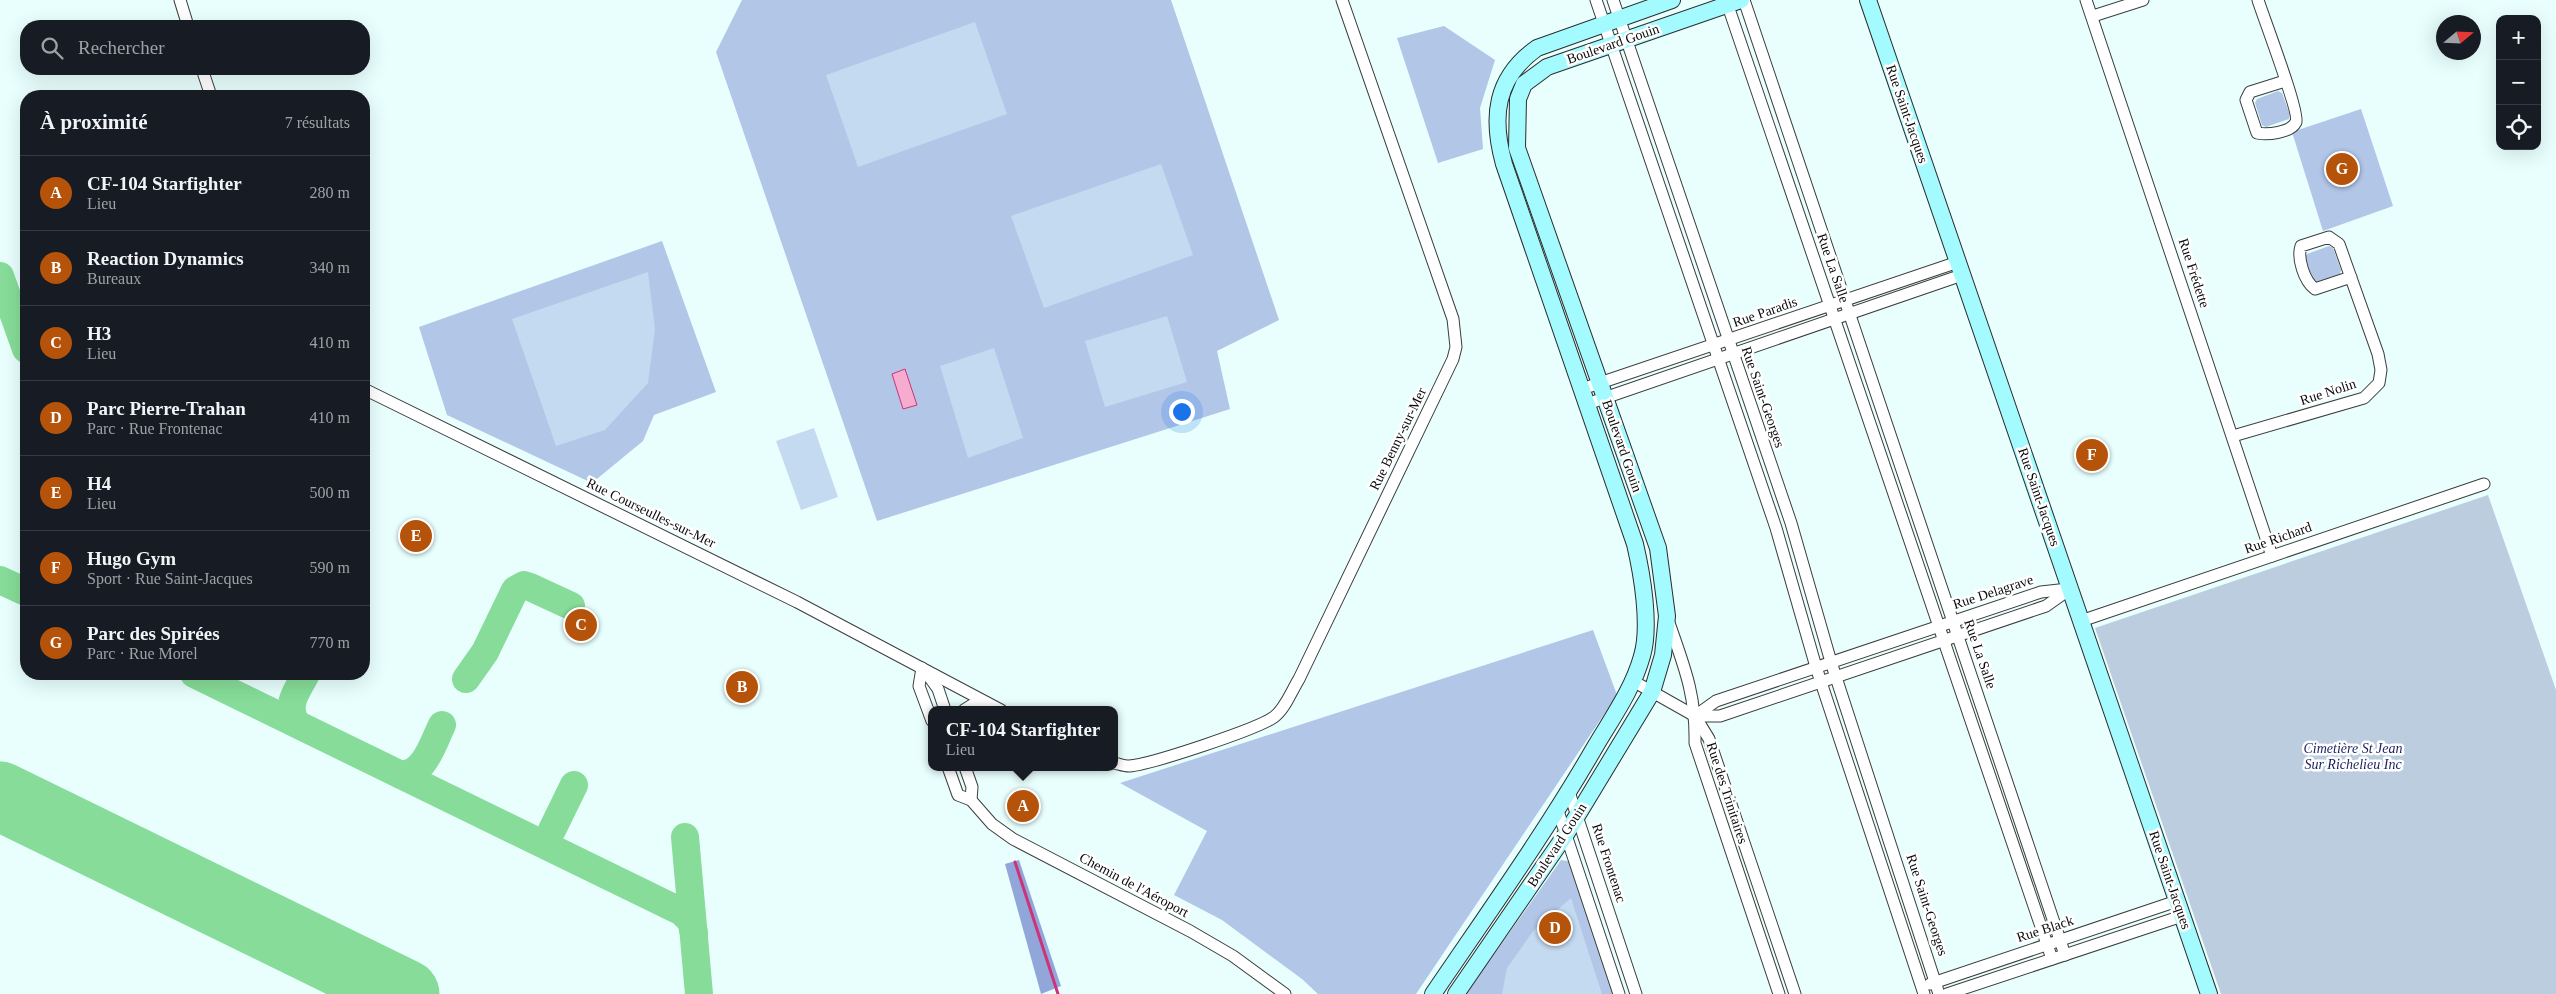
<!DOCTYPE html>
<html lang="fr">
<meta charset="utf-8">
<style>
:root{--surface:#171b24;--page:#20242c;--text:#f1f3f6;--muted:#9ea1a6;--line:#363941;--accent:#b45309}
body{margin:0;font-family:Georgia,serif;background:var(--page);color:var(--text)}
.controls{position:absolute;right:15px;top:15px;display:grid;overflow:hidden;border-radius:10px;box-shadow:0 5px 20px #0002}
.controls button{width:45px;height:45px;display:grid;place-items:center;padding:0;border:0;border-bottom:1px solid var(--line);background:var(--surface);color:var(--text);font:25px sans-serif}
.compass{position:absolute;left:2436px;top:15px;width:45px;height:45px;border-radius:50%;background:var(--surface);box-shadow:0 5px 20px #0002;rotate:71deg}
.you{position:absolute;left:1181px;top:411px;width:18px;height:18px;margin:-12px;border:4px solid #fff;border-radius:50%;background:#1a73e8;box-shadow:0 0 0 8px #1a73e833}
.badge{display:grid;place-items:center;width:32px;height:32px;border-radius:50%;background:var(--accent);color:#fff;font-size:16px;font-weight:700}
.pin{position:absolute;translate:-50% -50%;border:2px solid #fff;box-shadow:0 1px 5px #0006}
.popup{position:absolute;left:928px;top:706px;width:190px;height:65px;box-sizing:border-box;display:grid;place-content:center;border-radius:10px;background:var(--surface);filter:drop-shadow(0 1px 4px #0005);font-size:16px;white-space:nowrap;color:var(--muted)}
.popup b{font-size:19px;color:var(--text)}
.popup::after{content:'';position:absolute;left:50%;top:100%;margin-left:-10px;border:10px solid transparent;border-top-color:var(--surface)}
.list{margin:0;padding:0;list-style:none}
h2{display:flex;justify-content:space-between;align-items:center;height:65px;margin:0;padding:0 20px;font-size:21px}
h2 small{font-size:16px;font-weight:400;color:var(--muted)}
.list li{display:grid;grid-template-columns:32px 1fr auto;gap:15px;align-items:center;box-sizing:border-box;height:75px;padding:0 20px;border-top:1px solid var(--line)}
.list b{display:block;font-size:19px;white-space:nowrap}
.list p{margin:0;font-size:16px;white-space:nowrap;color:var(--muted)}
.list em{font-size:16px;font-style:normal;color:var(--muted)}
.icon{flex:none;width:28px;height:28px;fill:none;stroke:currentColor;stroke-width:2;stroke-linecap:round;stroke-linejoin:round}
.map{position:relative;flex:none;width:2556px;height:994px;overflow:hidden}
.search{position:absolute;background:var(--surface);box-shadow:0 5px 20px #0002;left:20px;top:20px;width:350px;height:55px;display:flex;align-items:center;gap:12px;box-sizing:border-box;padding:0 18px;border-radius:20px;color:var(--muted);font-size:19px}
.panel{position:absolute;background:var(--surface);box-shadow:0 5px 20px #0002;left:20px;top:90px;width:350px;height:590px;border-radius:20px}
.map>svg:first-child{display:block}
.green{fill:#b2c6e8}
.forest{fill:#92a7d9}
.cemetery{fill:#bbcddf}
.pitch{fill:#c4daf0}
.water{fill:#f6accf;stroke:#ce3378}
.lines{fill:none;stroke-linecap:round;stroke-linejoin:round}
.stream{stroke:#ce3378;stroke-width:3}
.taxiway{stroke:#86dc98;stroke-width:28}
.runway{stroke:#86dc98;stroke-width:69}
.street-casing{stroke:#3d3d3d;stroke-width:13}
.secondary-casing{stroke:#2c2c2c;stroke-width:18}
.street{stroke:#fff;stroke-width:11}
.secondary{stroke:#a3fbff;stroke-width:16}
.labels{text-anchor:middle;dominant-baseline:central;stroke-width:5;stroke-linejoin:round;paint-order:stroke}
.street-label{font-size:14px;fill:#0a0a0a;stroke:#fff}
.park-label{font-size:14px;font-style:italic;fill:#1b1f61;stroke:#fff}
</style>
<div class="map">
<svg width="2556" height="994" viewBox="0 0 2556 994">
<rect width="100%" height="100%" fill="#e8fffe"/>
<g class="green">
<path d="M742,0h429l108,320 -62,31 13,58 -353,112 -161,-469z"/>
<path d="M1444,26l51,34 -15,48 3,41 -45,14 -41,-125z"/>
<path d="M2278,91l4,2 8,22 -1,4 -23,8 -4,-2 -7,-22 2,-4z"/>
<path d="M2361,109l32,97 -70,25 -31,-99z"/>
<path d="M662,241l54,151 -62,23 -11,26 -51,42 -145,-68 -28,-88z"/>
<path d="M2329,246l4,2 8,22 -1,4 -24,8 -3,-2 -8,-23 2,-3z"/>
<path d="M1593,630l24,65 -201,299h-98l-16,-15 -80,-59 -48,-25 33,-64 -87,-48z"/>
<path d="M1561,860l17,3 39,131h-151z"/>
</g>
<path class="forest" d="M1019,860l42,126 -20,8 -36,-130z"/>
<path class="cemetery" d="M2488,495l68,195v304h-335l-126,-366z"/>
<g class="pitch">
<path d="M975,22l32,92 -149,53 -32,-92z"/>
<path d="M1161,164l32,91 -149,53 -33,-92z"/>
<path d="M648,272l7,57 -7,54 -43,47 -49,16 -44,-127z"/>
<path d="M1167,316l20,66 -82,25 -20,-66z"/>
<path d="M994,348l29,90 -55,20 -28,-92z"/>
<path d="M814,428l24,69 -37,13 -25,-69z"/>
<path d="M1571,898l31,96h-100l5,-26 27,-38z"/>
</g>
<path class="water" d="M905,369l12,36 -14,4 -11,-35z"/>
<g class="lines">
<path class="stream" d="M1015,862l43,132"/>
<g class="taxiway">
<path d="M0,276l26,73"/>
<path d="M0,580l26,12"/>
<path d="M194,674l488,238 9,9 3,12"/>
<path d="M466,679l19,-27 30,-62 9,-5 6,2 41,19"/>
<path d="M296,723c-11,-18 1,-32 10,-49"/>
<path d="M401,775c24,-1 32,-32 41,-50"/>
<path d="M552,830l22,-45"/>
<path d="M685,837l14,157"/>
</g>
<path class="runway" d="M0,796l405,198"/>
<g class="street-casing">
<g id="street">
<path d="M180,0l8,26"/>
<path d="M1596,0l180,528 40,139 108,327"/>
<path d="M1613,0l178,523 40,139 108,332"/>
<path d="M1726,0l326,959"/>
<path d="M1744,0l321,955"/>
<path d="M2086,0l186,556"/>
<path d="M2258,0c5,16 42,113 38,122 -5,11 -29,13 -39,11l-11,-33 4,-8 35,-11"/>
<path d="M2093,16l50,-16"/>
<path d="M202,69l9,27"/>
<path d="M364,389l433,213 204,108"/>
<path d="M1582,389l376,-127"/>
<path d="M1587,404l375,-129"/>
<path d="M2233,436l131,-38 15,-15 2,-13 -3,-16 -39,-110 -10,-7 -28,9c-4,12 3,35 14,43l36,-12"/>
<path d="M1668,620c16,46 28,74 27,123l84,251"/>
<path d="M2081,621l403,-137"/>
<path d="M922,668l-3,18 13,35"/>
<path d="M925,671l13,18 7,21"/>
<path d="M1633,681l62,35h25l326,-110 24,-17"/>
<path d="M964,710l8,-5 15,-2"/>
<path d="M1695,716l21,-15 325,-109 27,-3"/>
<path d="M1695,716l14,23 86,255"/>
<path d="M1114,763c5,1 10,3 15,3 20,-1 129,-37 145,-49 11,-8 17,-25 25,-38l154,-320 3,-12 -3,-28 -111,-319"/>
<path d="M948,767l10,28 13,5 21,24 21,15 177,92 43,25 52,38"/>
<path d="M965,767l7,20 -1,13"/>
<path d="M1569,792l67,202"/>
<path d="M1558,811l61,183"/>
<path d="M1930,984l247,-83"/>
<path d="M1947,994l235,-78"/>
</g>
</g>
<g class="secondary-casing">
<g id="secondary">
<path d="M1868,0l341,994"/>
<path d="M1433,994c55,-81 113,-162 162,-247 17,-29 38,-58 47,-91 9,-30 0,-82 -7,-112l-131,-380c-13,-47 -9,-86 33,-116l135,-48"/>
<path d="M1456,994l110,-160 86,-142 11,-37 4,-39 -9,-68 -141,-400 1,-49 6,-15 23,-17 194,-67"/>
</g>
</g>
<use href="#street" class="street"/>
<use href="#secondary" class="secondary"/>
</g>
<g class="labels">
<g class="street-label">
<text transform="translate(1613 44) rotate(-19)">Boulevard Gouin</text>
<text transform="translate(1907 114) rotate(71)">Rue Saint-Jacques</text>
<text transform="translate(1833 268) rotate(71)">Rue La Salle</text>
<text transform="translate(2194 273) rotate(72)">Rue Frédette</text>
<text transform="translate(1765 312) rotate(-19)">Rue Paradis</text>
<text transform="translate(2328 392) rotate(-18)">Rue Nolin</text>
<text transform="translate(1763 397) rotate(71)">Rue Saint-Georges</text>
<text transform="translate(1398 439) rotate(-64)">Rue Benny-sur-Mer</text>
<text transform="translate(1622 446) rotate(71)">Boulevard Gouin</text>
<text transform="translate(2039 497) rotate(71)">Rue Saint-Jacques</text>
<text transform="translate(651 513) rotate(26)">Rue Courseulles-sur-Mer</text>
<text transform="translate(2278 538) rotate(-19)">Rue Richard</text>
<text transform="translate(1993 592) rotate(-18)">Rue Delagrave</text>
<text transform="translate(1980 654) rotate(71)">Rue La Salle</text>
<text transform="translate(1727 793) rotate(72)">Rue des Trinitaires</text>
<text transform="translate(1557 845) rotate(-57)">Boulevard Gouin</text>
<text transform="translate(1609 863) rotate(72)">Rue Frontenac</text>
<text transform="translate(2170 880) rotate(71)">Rue Saint-Jacques</text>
<text transform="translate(1134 885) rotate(28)">Chemin de l'Aéroport</text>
<text transform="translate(1927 905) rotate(72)">Rue Saint-Georges</text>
<text transform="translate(2045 929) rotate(-18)">Rue Black</text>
</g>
<g class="park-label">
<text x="2353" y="748">Cimetière St Jean<tspan x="2353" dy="16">Sur Richelieu Inc</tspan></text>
</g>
</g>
</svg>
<div class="controls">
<button>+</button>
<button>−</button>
<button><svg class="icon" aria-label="locate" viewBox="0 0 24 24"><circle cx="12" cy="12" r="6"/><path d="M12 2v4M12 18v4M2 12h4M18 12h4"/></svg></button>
</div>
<svg class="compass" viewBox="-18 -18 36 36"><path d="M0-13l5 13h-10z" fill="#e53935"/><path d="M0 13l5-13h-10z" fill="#9ea1a6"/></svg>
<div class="you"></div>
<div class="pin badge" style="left:1023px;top:806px">A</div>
<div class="popup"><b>CF-104 Starfighter</b>Lieu</div>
<div class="pin badge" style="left:742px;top:687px">B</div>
<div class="pin badge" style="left:581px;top:625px">C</div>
<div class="pin badge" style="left:1555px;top:928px">D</div>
<div class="pin badge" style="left:416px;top:536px">E</div>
<div class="pin badge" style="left:2092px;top:455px">F</div>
<div class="pin badge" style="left:2342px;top:169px">G</div>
<div class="search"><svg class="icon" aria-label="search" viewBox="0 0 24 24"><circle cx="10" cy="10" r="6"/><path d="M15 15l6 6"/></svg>Rechercher</div>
<section class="panel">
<h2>À proximité<small>7 résultats</small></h2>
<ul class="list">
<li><span class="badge">A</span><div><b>CF-104 Starfighter</b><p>Lieu</p></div><em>280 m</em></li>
<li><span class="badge">B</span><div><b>Reaction Dynamics</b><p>Bureaux</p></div><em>340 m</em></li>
<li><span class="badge">C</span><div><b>H3</b><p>Lieu</p></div><em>410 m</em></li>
<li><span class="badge">D</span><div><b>Parc Pierre-Trahan</b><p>Parc · Rue Frontenac</p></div><em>410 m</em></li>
<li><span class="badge">E</span><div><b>H4</b><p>Lieu</p></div><em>500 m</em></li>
<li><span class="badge">F</span><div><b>Hugo Gym</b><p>Sport · Rue Saint-Jacques</p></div><em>590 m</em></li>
<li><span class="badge">G</span><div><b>Parc des Spirées</b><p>Parc · Rue Morel</p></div><em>770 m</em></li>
</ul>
</section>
</div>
